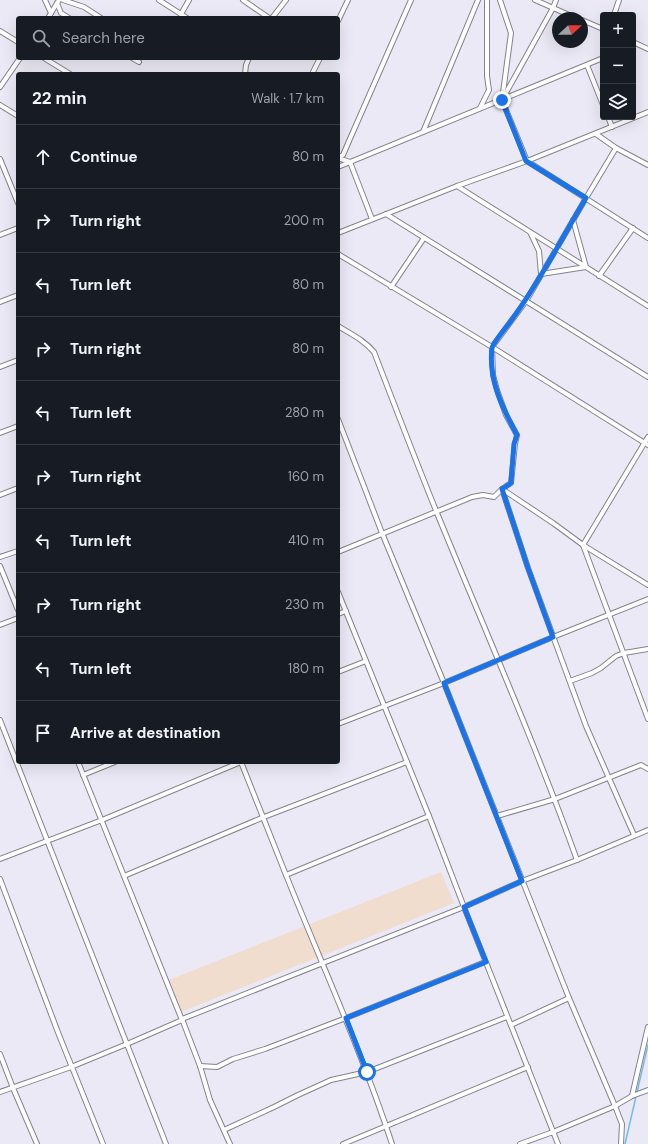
<!DOCTYPE html>
<meta charset="utf-8">
<style>
:root{--surface:#171b24;--page:#242831;--text:#f1f3f6;--muted:#9ea1a6;--line:#363941}
body{margin:0;font-family:"DM Sans",sans-serif;background:var(--page);color:var(--text)}
.controls{position:absolute;right:12px;top:12px;display:grid;overflow:hidden;border-radius:4px;box-shadow:0 4px 16px #0002}
.controls button{width:36px;height:36px;display:grid;place-items:center;padding:0;border:0;border-bottom:1px solid var(--line);background:var(--surface);color:var(--text);font:20px sans-serif}
.compass{position:absolute;left:552px;top:12px;width:36px;height:36px;border-radius:50%;background:var(--surface);box-shadow:0 4px 16px #0002;rotate:68deg}
.stop{position:absolute;width:12px;height:12px;margin:-9px;border:3px solid #1a73e8;border-radius:50%;background:#fff}
.stop.end{background:#1a73e8;border-color:#fff;box-shadow:0 1px 4px #0008}
.list{margin:0;padding:0;list-style:none}
h2{display:flex;justify-content:space-between;align-items:center;height:52px;margin:0;padding:0 16px;font-size:17px}
h2 small{font-size:13px;font-weight:400;color:var(--muted)}
.list li{display:grid;grid-template-columns:26px 1fr auto;gap:12px;align-items:center;box-sizing:border-box;height:64px;padding:0 16px;border-top:1px solid var(--line)}
.list b{display:block;font-size:15px;white-space:nowrap}
.list em{font-size:13px;font-style:normal;color:var(--muted)}
.icon{flex:none;width:22px;height:22px;fill:none;stroke:currentColor;stroke-width:2;stroke-linecap:round;stroke-linejoin:round}
.map{position:relative;flex:none;width:648px;height:1144px;overflow:hidden}
.search{position:absolute;background:var(--surface);box-shadow:0 4px 16px #0002;left:16px;top:16px;width:324px;height:44px;display:flex;align-items:center;gap:10px;box-sizing:border-box;padding:0 14px;border-radius:4px;color:var(--muted);font-size:15px}
.panel{position:absolute;background:var(--surface);box-shadow:0 4px 16px #0002;left:16px;top:72px;width:324px;height:692px;border-radius:4px}
.map>svg:first-child{display:block}
.commercial{fill:#f0ddcd}
.lines{fill:none;stroke-linecap:round;stroke-linejoin:round}
.stream{stroke:#70bee6;stroke-width:1.5}
.minor-casing{stroke:#84838e;stroke-width:6}
.minor{stroke:#fff;stroke-width:4}
.route{stroke:#1a73e8;stroke-width:5}
</style>
<div class="map">
<svg width="648" height="1144" viewBox="0 0 648 1144">
<rect width="100%" height="100%" fill="#eae9f5"/>
<path class="commercial" d="M441,872l13,31 -276,110 -9,-33z"/>
<g class="lines">
<path class="stream" d="M625,1144l23,-99"/>
<g class="minor-casing">
<g id="minor">
<path d="M45,0l6,13"/>
<path d="M63,0l21,7 17,11"/>
<path d="M159,0l28,18"/>
<path d="M243,0l26,18"/>
<path d="M500,0l11,33 -9,67 25,61 121,77"/>
<path d="M535,0l41,18"/>
<path d="M57,3l4,10 8,5"/>
<path d="M181,14l8,-14"/>
<path d="M614,15l5,-15"/>
<path d="M48,18l11,-18"/>
<path d="M272,18l14,-18"/>
<path d="M582,20l21,9"/>
<path d="M338,21l10,-21"/>
<path d="M0,31l18,11"/>
<path d="M633,42l15,7"/>
<path d="M44,58l26,16"/>
<path d="M132,58l7,4"/>
<path d="M587,65l16,40"/>
<path d="M245,74l1,-9 3,-7"/>
<path d="M312,74l8,-16"/>
<path d="M0,87l20,-29"/>
<path d="M503,98l14,-25 36,-65 3,-8"/>
<path d="M0,105l18,11"/>
<path d="M480,108l9,-18 -2,-14v-76"/>
<path d="M608,117l4,10"/>
<path d="M423,132l55,-132"/>
<path d="M596,134l20,14 32,17"/>
<path d="M338,157l5,-2 6,-14 62,-141"/>
<path d="M338,158l12,4 22,57"/>
<path d="M0,159l18,44"/>
<path d="M338,167l265,-109"/>
<path d="M457,186l191,120"/>
<path d="M386,214l262,163"/>
<path d="M530,232l9,19 2,23 45,-7 -13,-47"/>
<path d="M338,233l119,-47 70,-25 121,-49"/>
<path d="M0,235l18,-7"/>
<path d="M338,254l154,93 156,98"/>
<path d="M599,276l34,-48"/>
<path d="M391,287l33,-49"/>
<path d="M0,302l18,-7"/>
<path d="M338,326c13,8 26,14 36,26 21,54 41,107 63,161 47,115 98,230 140,347"/>
<path d="M0,367l18,-7"/>
<path d="M338,419l44,114 62,150 125,315 46,108 7,18 -1,20"/>
<path d="M0,433l18,-7"/>
<path d="M648,437l-65,108 65,174"/>
<path d="M502,489l26,79 58,158 48,109"/>
<path d="M502,489l51,34 30,22 65,40"/>
<path d="M0,495l18,-7"/>
<path d="M338,552l134,-55 11,-2 11,2 8,-8 9,-6 4,-39 2,-9 -11,-20 -9,-25 -4,-15 -1,-28 34,-46 60,-103 30,-50"/>
<path d="M0,557l18,-6"/>
<path d="M0,566l18,44"/>
<path d="M338,592l91,224 35,91 94,237"/>
<path d="M338,614l8,-3"/>
<path d="M0,625l18,-7"/>
<path d="M338,672l28,-11"/>
<path d="M570,681l22,-8 9,-5 15,-12 8,-3 24,-4"/>
<path d="M0,720l166,424"/>
<path d="M338,724l106,-41 109,-46 95,-38"/>
<path d="M78,762l104,258"/>
<path d="M241,762c15,38 30,76 45,113 36,90 76,177 106,269"/>
<path d="M83,775l32,-13"/>
<path d="M497,816l58,-17 86,-34 7,4"/>
<path d="M0,859l102,-39 139,-58"/>
<path d="M286,875l143,-59"/>
<path d="M124,876l140,-59 143,-55"/>
<path d="M0,879l59,156 44,109"/>
<path d="M182,1019l18,47 10,34 20,44"/>
<path d="M511,1025l58,-27"/>
<path d="M0,1054l13,34 24,56"/>
<path d="M200,1066l17,1 16,-8 32,-10 81,-31 139,-56"/>
<path d="M0,1092l71,-25 56,-23 55,-24v-1l282,-112 58,-26 55,-21 71,-30"/>
<path d="M632,1096l16,-69"/>
<path d="M224,1130l50,-23 24,-12 33,-15 36,-8 140,-55"/>
<path d="M343,1144l185,-77"/>
<path d="M520,1144l33,-12 62,-26 17,-10 16,-6"/>
</g>
</g>
<use href="#minor" class="minor"/>
</g>
<g class="lines">
<path class="route" d="M367,1072l-21,-54 140,-56 -22,-55 58,-26 -78,-198 109,-46 -25,-69 -26,-79 9,-6 3,-39 3,-9c-14,-26 -29,-56 -25,-87 1,-5 17,-24 21,-30 27,-37 49,-80 73,-120l-60,-37 -24,-61"/>
</g>
</svg>
<div class="controls">
<button>+</button>
<button>−</button>
<button><svg class="icon" aria-label="layers" viewBox="0 0 24 24"><path d="M12 4l9 5-9 5-9-5zM3 14l9 5 9-5"/></svg></button>
</div>
<svg class="compass" viewBox="-18 -18 36 36"><path d="M0-13l5 13h-10z" fill="#e53935"/><path d="M0 13l5-13h-10z" fill="#9ea1a6"/></svg>
<div class="stop" style="left:367px;top:1072px"></div>
<div class="stop end" style="left:502px;top:100px"></div>
<div class="search"><svg class="icon" aria-label="search" viewBox="0 0 24 24"><circle cx="10" cy="10" r="6"/><path d="M15 15l6 6"/></svg>Search here</div>
<section class="panel">
<h2>22 min<small>Walk · 1.7 km</small></h2>
<ul class="list">
<li><svg class="icon" aria-label="ahead" viewBox="0 0 24 24"><path d="M12 20V5M6 11l6-6 6 6"/></svg><div><b>Continue</b></div><em>80 m</em></li>
<li><svg class="icon" aria-label="right" viewBox="0 0 24 24"><path d="M7 20v-9h11M14 6l5 5-5 5"/></svg><div><b>Turn right</b></div><em>200 m</em></li>
<li><svg class="icon" aria-label="left" viewBox="0 0 24 24"><path d="M17 20v-9H6M10 6l-5 5 5 5"/></svg><div><b>Turn left</b></div><em>80 m</em></li>
<li><svg class="icon" aria-label="right" viewBox="0 0 24 24"><path d="M7 20v-9h11M14 6l5 5-5 5"/></svg><div><b>Turn right</b></div><em>80 m</em></li>
<li><svg class="icon" aria-label="left" viewBox="0 0 24 24"><path d="M17 20v-9H6M10 6l-5 5 5 5"/></svg><div><b>Turn left</b></div><em>280 m</em></li>
<li><svg class="icon" aria-label="right" viewBox="0 0 24 24"><path d="M7 20v-9h11M14 6l5 5-5 5"/></svg><div><b>Turn right</b></div><em>160 m</em></li>
<li><svg class="icon" aria-label="left" viewBox="0 0 24 24"><path d="M17 20v-9H6M10 6l-5 5 5 5"/></svg><div><b>Turn left</b></div><em>410 m</em></li>
<li><svg class="icon" aria-label="right" viewBox="0 0 24 24"><path d="M7 20v-9h11M14 6l5 5-5 5"/></svg><div><b>Turn right</b></div><em>230 m</em></li>
<li><svg class="icon" aria-label="left" viewBox="0 0 24 24"><path d="M17 20v-9H6M10 6l-5 5 5 5"/></svg><div><b>Turn left</b></div><em>180 m</em></li>
<li><svg class="icon" aria-label="arrive" viewBox="0 0 24 24"><path d="M6 21V4h12l-3 4 3 4H6"/></svg><div><b>Arrive at destination</b></div></li>
</ul>
</section>
</div>
